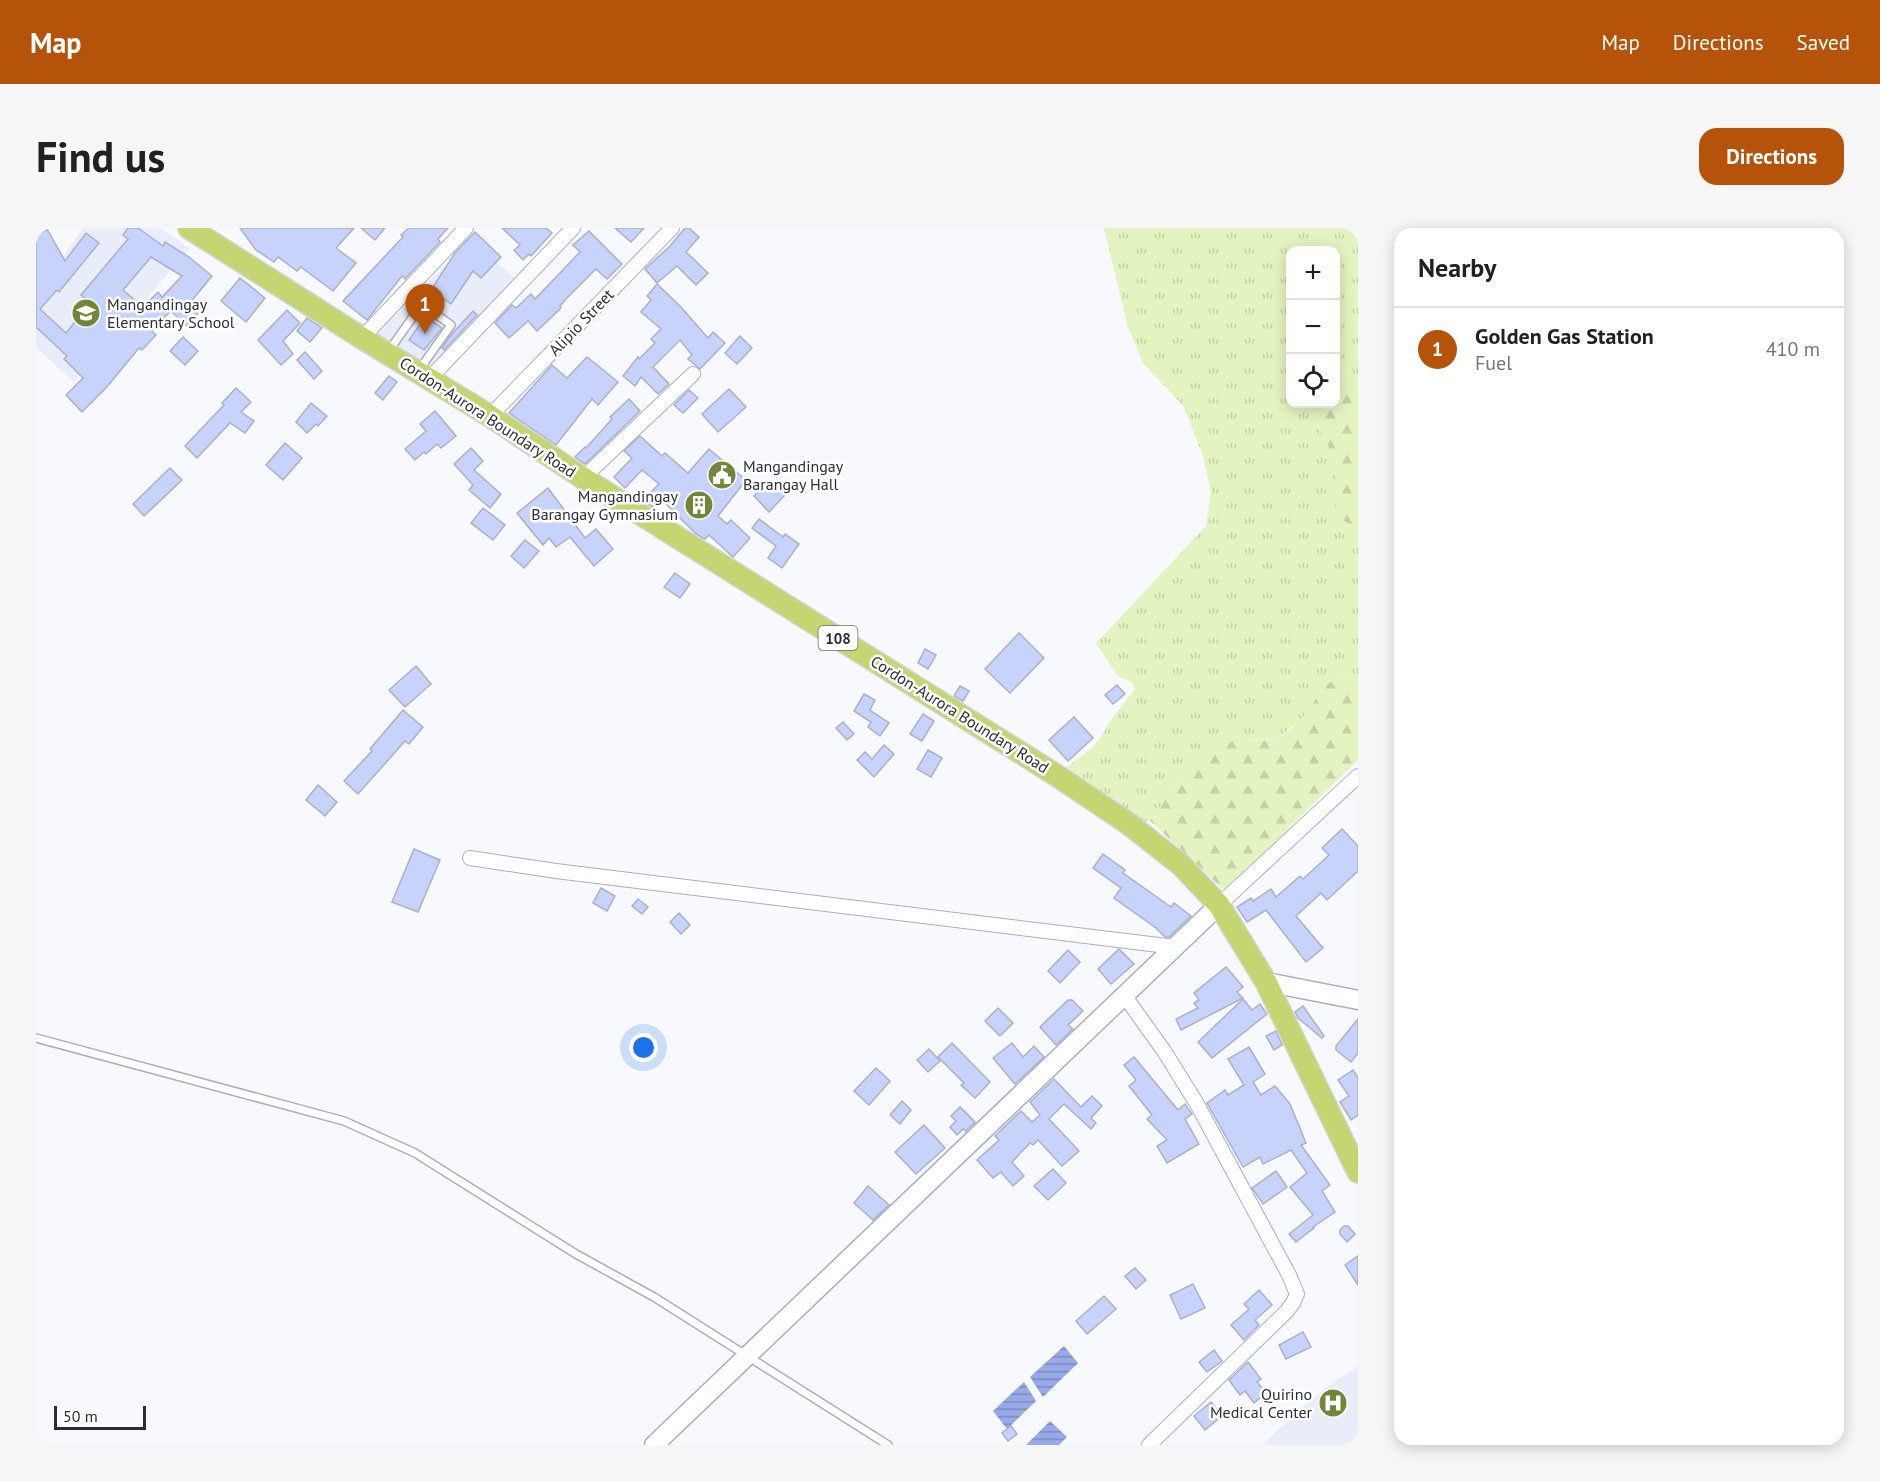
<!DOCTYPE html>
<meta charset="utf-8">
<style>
:root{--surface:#fff;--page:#f6f6f6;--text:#202124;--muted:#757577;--line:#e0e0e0;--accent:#b45309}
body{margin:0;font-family:"PT Sans",sans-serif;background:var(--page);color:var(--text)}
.controls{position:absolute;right:18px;top:18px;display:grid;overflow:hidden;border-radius:12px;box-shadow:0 3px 15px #0003}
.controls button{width:54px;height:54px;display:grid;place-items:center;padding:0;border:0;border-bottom:2px solid var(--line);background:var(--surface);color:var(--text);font:30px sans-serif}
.scale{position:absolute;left:18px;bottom:15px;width:92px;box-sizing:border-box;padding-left:6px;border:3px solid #2a2d36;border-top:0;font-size:16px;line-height:21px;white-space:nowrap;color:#2a2d36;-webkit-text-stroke:4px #fff;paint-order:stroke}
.you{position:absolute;left:608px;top:820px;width:21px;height:21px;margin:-15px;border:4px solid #fff;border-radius:50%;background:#1a73e8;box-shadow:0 0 0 9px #1a73e833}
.badge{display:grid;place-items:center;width:39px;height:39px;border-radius:50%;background:var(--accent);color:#fff;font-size:20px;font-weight:700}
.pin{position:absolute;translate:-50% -50px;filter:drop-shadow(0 2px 3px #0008)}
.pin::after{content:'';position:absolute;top:32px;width:21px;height:18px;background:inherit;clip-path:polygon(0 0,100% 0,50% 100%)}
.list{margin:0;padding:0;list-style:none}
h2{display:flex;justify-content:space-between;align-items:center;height:78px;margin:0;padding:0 24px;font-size:26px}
h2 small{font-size:20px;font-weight:400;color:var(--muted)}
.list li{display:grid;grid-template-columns:39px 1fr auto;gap:18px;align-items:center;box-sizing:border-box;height:84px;padding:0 24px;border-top:2px solid var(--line)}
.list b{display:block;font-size:22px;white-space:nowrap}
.list p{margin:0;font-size:20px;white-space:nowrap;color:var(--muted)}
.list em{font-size:20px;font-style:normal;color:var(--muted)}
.icon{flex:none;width:33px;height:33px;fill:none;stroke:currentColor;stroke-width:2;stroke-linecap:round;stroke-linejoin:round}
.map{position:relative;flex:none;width:1322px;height:1217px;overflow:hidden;border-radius:18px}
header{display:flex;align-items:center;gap:36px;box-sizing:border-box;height:84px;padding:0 30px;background:var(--accent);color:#fff}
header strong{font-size:28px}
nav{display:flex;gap:33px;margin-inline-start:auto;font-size:21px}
.intro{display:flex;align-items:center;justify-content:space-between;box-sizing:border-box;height:144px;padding:0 36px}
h1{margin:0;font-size:42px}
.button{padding:15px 27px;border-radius:18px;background:var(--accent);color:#fff;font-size:21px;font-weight:700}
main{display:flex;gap:36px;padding:0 36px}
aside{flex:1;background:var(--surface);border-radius:18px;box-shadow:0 3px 15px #0003}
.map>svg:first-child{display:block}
.built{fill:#e9edf9}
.grass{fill:url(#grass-tufts)}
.forest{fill:url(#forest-firs)}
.water{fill:url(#water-rules)}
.building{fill:#c7d3fb;stroke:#aab1c7;stroke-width:1.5;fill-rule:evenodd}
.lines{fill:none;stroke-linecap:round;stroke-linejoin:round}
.lane-casing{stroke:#a8afc5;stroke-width:10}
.street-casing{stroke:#a8afc5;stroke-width:16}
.secondary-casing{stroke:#a8afc5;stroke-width:21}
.primary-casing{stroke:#d4d5d7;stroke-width:24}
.lane{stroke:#fff;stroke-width:7}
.street{stroke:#fff;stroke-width:14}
.secondary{stroke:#fff;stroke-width:18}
.primary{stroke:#c3d671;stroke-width:21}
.labels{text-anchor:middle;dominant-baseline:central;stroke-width:5;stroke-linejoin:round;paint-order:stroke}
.shield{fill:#fff;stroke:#6a6c72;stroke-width:1.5}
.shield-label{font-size:15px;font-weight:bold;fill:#2a2d36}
.poi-label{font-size:16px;fill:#2a2d36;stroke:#fff;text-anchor:start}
.street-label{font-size:16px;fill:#2a2d36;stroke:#fff}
</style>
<header>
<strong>Map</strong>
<nav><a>Map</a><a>Directions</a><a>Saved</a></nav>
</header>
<div class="intro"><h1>Find us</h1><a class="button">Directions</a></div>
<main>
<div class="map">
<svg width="1322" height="1217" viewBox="0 0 1322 1217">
<defs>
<pattern id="grass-tufts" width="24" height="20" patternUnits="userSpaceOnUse" patternTransform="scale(1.5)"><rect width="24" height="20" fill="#e4f4c1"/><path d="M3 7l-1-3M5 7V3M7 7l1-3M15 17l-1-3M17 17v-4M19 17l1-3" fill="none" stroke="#c4d2a6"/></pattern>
<pattern id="forest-firs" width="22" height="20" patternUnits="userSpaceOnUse" patternTransform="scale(1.5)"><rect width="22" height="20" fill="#e4f4c1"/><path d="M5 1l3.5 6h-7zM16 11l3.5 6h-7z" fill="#c4d2a6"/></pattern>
<pattern id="water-rules" width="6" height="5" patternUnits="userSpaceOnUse" patternTransform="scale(1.5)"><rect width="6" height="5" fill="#97a9e9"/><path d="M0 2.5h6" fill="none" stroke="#7b8abe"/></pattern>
</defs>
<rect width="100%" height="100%" fill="#f8f9fe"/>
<g class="built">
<path d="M47,0h77l30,20 -116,134 -38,-35v-69l28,-23z"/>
<path d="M434,11l47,41 -85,95 -59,-36z"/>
<path d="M1322,1138v79h-95l24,-24 41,-35z"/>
</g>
<path class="grass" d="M1068,0h254v149l-4,-2 -18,-2v-123h-46v154h17l25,48 2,27 9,41 15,11v150l-15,-3 -18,6 -14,24 -11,13 -24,18 -37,1 -46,26 -15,15 -28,40 -21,3 -73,-49 35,-26 10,-12 9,-16 25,-32 -4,-7 -14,-7 -21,-32 110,-117 5,-34 -9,-39 -19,-47 -40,-43 -15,-36z"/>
<g class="forest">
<path d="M1300,145l18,2 4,2v154l-15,-11 -14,-26c13,-37 -6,-58 -22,-90h29z"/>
<path d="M1307,450l15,3v79l-133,131 -75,-70c17,-25 34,-53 61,-69 7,-5 20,-11 29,-12 12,-2 26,3 37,-2 21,-9 37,-35 48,-54z"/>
</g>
<g class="water">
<path d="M1028,1118l14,17 -35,34 -13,-20z"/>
<path d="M988,1154l12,19 -29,28 -14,-18z"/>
<path d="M1014,1193l17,16 -8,8h-33z"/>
</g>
<g class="building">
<path d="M92,0h10l25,18 2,-4 24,15 23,19 -23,28 9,9 -11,13 -16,-15 -20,19 5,5 -14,15 -3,-2 -33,40 -24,24 -16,-17 17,-17 -19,-19 3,-3 -31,-29v-92l11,-6 18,32 21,-28 13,10 -40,49 -2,-2 -17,19 26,24 24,-30 -9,-8 47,-56 -5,-4zM115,29l31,19 -20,21 -4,-5 -15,15 -20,-17z"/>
<path d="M204,0h114l-18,20 20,15 -23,28 -32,-24 -4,4 -19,-14 -4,5 -18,-12z"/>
<path d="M325,0h24l-10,12z"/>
<path d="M373,0h39l-10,11 2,3 -35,37 -3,-3 -35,44 -24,-19 60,-64 -2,-2z"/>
<path d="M466,0h44l6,5 -21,23 -2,-2 -6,6 -9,-10 6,-5z"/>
<path d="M579,0h29l-13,14z"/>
<path d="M649,0h4l10,9 -13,15 22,21 -12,12 -19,-19 -20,17 -12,-14 25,-23z"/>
<path d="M553,3l33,33 -15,15 -11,-10 -30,30 -6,7 1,2 -24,23 -9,-10 -19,17 -14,-15 17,-18 4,3 15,-14 4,5 45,-47 -7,-7z"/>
<path d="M439,4l26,25 -20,21 -8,-7 -22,33 -20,-14 24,-37z"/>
<path d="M204,50l25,20 -19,24 -25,-21z"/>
<path d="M621,56l23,22 28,32 5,-6 12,11 -25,26 -12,-10 4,-4 -12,-15 -27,27 16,17 -11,10 -17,-17 -6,9 -12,-10 15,-19 1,2 16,-16 -4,-4 10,-10 -20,-17 10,-12 -4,-4z"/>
<path d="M251,82l13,13 -17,18 10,13 -12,11 -23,-25z"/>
<path d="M437,83l4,4 -33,35 -2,-2 9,-13z"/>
<path d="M389,89l17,11 -18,22 -15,-10z"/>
<path d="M271,90l15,10 -12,14 -13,-11z"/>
<path d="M704,108l12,12 -15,16 -12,-11z"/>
<path d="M147,109l15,14 -13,14 -15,-14z"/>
<path d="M269,124l17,19 -8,8 -17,-19z"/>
<path d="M551,129l31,25 -20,23 -6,-6 -36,46 -47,-32 43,-48 15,13z"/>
<path d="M353,148l8,6 -14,18 -8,-7z"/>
<path d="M200,160l15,14 -10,10 13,9 -9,12 -15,-10 -33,35 -12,-12 39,-41 -2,-2z"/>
<path d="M693,161l17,18 -28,25 -16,-18z"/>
<path d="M653,162l9,8 -15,15 -9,-8z"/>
<path d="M593,171l11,12 -55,53 -5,-3 -5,-4 10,-10 1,1 26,-29 -2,-2z"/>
<path d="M275,175l16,13 -9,10 -2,-2 -9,9 -11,-11z"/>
<path d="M399,183l21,25 -15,12 -4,-4 -11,10 -2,-2 -9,8 -10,-11 21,-18 -6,-7z"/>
<path d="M604,208l22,20 3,-3 23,20 21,-24 37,31 -28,36 9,8 4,-4 19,18 -17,19 -24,-22 -4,4 -9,-5 -35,-35 -8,8 -8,-5 -2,-2 16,-16 -17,-14 -17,18 -11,-11 18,-19 -8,-7z"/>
<path d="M249,215l17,15 -19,22 -17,-15z"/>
<path d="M435,220l12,13 -9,9 27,24 -11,14 -21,-18 4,-5 -19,-21z"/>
<path d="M134,240l12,12 -38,36 -11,-12z"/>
<path d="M733,252l16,15 -16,17 -15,-16z"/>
<path d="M512,260l37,50 11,-9 17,20 -19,17 -24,-29 -14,10 -7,-9 -6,7 -26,-32z"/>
<path d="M447,280l22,17 -12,15 -22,-17z"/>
<path d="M723,291l24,18 2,-3 14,10 -17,24 -14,-10 8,-12 -24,-18z"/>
<path d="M489,312l14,11 -15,17 -13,-12z"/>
<path d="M639,345l15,11 -10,14 -16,-11z"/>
<path d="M983,405l25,25 -34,35 -25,-24z"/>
<path d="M889,421l11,6 -8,14 -10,-6z"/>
<path d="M380,438l15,18 -26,23 -16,-17z"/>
<path d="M1081,457l8,9 -12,10 -8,-9z"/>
<path d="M924,458l9,5 -6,10 -9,-5z"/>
<path d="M828,466l11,6 -5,10 19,13 -9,13 -12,-9 3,-5 -17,-11z"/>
<path d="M367,482l20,17 -14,17 -4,-3 -47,53 -14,-13 28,-30 -2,-2z"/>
<path d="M887,486l11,7 -12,20 -12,-7z"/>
<path d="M1038,489l19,21 -25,23 -19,-21z"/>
<path d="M807,494l11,12 -7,6 -11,-12z"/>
<path d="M848,517l10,9 -20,23 -17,-17 8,-8 7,7z"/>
<path d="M892,522l14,8 -11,19 -14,-8z"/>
<path d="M282,557l19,17 -12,14 -19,-16z"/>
<path d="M1306,601l16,17v25l-31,29 -6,-7 -25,23 27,32 -17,14 -40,-52 -19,12 -10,-15 14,-9 2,3 18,-12 5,8 24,-21 3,3 26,-24 -7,-7z"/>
<path d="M378,621l26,11 -22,52 -26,-10z"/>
<path d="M1067,626l22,16 -2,3 48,34 3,-4 17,13 -22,21h-4l-9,-9 -42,-30 7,-10 -28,-20z"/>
<path d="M565,660l14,8 -8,15 -14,-8z"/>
<path d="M602,671l10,8 -6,7 -10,-8z"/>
<path d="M643,685l11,12 -9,9 -11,-12z"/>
<path d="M1083,721l15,15 -23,20 -13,-15z"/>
<path d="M1032,722l12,12 -20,21 -12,-12z"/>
<path d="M1190,739l17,20 -6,5 6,6 -62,32 -5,-11 22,-11 -4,-5 5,-3 -5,-7z"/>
<path d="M1207,771l9,11 8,-6 7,10 -55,44 -14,-16z"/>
<path d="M1032,772h4l11,11 -15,14 5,4 -17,16 -16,-18z"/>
<path d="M1267,778l21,30 -2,2 -24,-20 -3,-6z"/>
<path d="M962,780l15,15 -13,13 -15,-15z"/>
<path d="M1322,791v34l-7,9 -15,-12v-4z"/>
<path d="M1240,803l6,14 -8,5 -8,-14z"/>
<path d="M916,815l38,39 -15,16 -14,-13 3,-2 -26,-26z"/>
<path d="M976,815l11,14 11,-11 10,11 -29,27 -22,-26z"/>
<path d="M1213,819l16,27 -12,8 8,13 14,-9 15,18 16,39 -5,2 29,40 -8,6 13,21 -22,15 1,1 -18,14 -7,-8 24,-19 -23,-28 17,-14 -16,-23 -28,14 -3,-7 -17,10 -36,-64 18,-13 3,5 16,-10 -16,-26z"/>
<path d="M893,821l11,12 -12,11 -11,-12z"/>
<path d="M1098,829l44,53 7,-6 7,10 -7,5 14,25 -32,19 -10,-17 10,-6 -20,-21 5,-4 -23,-29 7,-6 -12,-15z"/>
<path d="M840,840l14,13 -21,24 -15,-14z"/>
<path d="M1317,842l5,8v37l-7,5 -11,-18 9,-6 -11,-16z"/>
<path d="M1018,851l27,28 11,-11 10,10 -11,12 5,5 -5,6 -27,-25 -15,15 30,32 -17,15 -24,-26 -5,5 -3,-2 -18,19 12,14 -11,10 -12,-14 -8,6 -16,-18 22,-20 -4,-4 26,-25 11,11 8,-7 -10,-13z"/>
<path d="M866,873l9,9 -11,14 -10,-9z"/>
<path d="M924,879l15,15 -9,9 -3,-2 -6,6 -7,-8 6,-6 -5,-5z"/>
<path d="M888,897l21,23 -29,26 -21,-22z"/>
<path d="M1017,941l13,14 -18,17 -14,-14z"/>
<path d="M1240,943l11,16 -24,17 -11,-16z"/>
<path d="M832,958l21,19 -16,15 -19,-17z"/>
<path d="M1308,998h4l7,8 -8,8 -7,-8v-4z"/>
<path d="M1322,1028v29l-13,-20z"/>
<path d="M1099,1040l11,12 -10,9 -11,-13z"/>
<path d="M1157,1056l12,24 -24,11 -11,-24z"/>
<path d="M1223,1062l13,15 -17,15 4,5 -15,15 -13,-15 18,-16 -5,-5z"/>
<path d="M1068,1068l12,13 -29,25 -11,-13z"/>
<path d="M1267,1104l8,15 -25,12 -7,-14z"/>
<path d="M1178,1122l8,11 -15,11 -8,-10z"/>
<path d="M1212,1134l13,17 -4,3 9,11 -12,10 -9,-12 -5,4 -11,-15z"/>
<path d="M1175,1174l11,14 -17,14 -11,-14z"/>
<path d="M975,1198l6,8 -9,7 -6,-8z"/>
</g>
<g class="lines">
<g class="lane-casing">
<g id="lane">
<path d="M352,124l34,-48 29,21 -32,45"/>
<path d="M0,810l308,83 71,32 161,101 78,43 234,148"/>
</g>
</g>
<g class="street-casing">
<g id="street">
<path d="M326,110l104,-110"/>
<path d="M393,151l144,-151"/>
<path d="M454,188l182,-188"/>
<path d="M547,250l110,-104"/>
<path d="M434,630l86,13 619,76"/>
<path d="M1183,677l139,-129"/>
<path d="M1088,767l40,56 33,53 92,171 8,19 -4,9 -7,9 -137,133"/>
</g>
</g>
<g class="secondary-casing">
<g id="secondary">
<path d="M1230,754l92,18"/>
<path d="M618,1217l565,-540"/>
</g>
</g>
<g class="primary-casing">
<path id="primary" d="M153,0l173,110 128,78 93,62 473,297 73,49 52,41 38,40 47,77 92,190"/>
</g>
<use href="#lane" class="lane"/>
<use href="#street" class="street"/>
<use href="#secondary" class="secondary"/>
<use href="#primary" class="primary"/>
</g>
<defs>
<g id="school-disc" transform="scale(1.5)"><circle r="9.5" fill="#728637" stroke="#fff"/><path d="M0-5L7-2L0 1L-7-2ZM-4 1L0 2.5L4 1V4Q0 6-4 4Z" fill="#fff"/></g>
<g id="civic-disc" transform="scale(1.5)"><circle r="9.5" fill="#728637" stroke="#fff"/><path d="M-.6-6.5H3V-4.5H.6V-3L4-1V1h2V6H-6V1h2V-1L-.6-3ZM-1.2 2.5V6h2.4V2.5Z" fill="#fff"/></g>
<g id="building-disc" transform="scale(1.5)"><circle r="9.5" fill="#728637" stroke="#fff"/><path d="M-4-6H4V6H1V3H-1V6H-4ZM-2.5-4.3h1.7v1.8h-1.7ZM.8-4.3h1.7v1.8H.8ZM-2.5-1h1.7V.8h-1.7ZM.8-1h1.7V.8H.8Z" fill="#fff"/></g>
<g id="hospital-disc" transform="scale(1.5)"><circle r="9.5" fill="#728637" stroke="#fff"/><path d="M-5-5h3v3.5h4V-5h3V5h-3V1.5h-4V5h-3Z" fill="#fff"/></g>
</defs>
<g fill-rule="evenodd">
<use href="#school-disc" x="50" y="85"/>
<use href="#civic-disc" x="686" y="247"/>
<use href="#building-disc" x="663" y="277"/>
<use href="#hospital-disc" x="1297" y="1175"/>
</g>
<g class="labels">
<rect class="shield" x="782.5" y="398" width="39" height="24" rx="4.5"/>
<g class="shield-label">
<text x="802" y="410">108</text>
</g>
<g class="poi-label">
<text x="71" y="76">Mangandingay<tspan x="71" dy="18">Elementary School</tspan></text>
<text x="707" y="238">Mangandingay<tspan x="707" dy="18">Barangay Hall</tspan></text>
<text x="642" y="268" text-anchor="end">Mangandingay<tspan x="642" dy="18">Barangay Gymnasium</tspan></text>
<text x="1276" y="1166" text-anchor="end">Quirino<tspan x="1276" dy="18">Medical Center</tspan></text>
</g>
<g class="street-label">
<text transform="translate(545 94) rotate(-46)">Alipio Street</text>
<text transform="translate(452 189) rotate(33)">Cordon-Aurora Boundary Road</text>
<text transform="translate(924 486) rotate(32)">Cordon-Aurora Boundary Road</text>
</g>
</g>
</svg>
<div class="controls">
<button>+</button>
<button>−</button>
<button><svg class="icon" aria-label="locate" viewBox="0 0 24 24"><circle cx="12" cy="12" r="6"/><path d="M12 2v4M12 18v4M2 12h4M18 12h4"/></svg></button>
</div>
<div class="scale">50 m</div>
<div class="you"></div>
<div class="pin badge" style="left:389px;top:106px">1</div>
</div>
<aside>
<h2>Nearby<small></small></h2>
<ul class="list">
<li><span class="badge">1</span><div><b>Golden Gas Station</b><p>Fuel</p></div><em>410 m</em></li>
</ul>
</aside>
</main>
